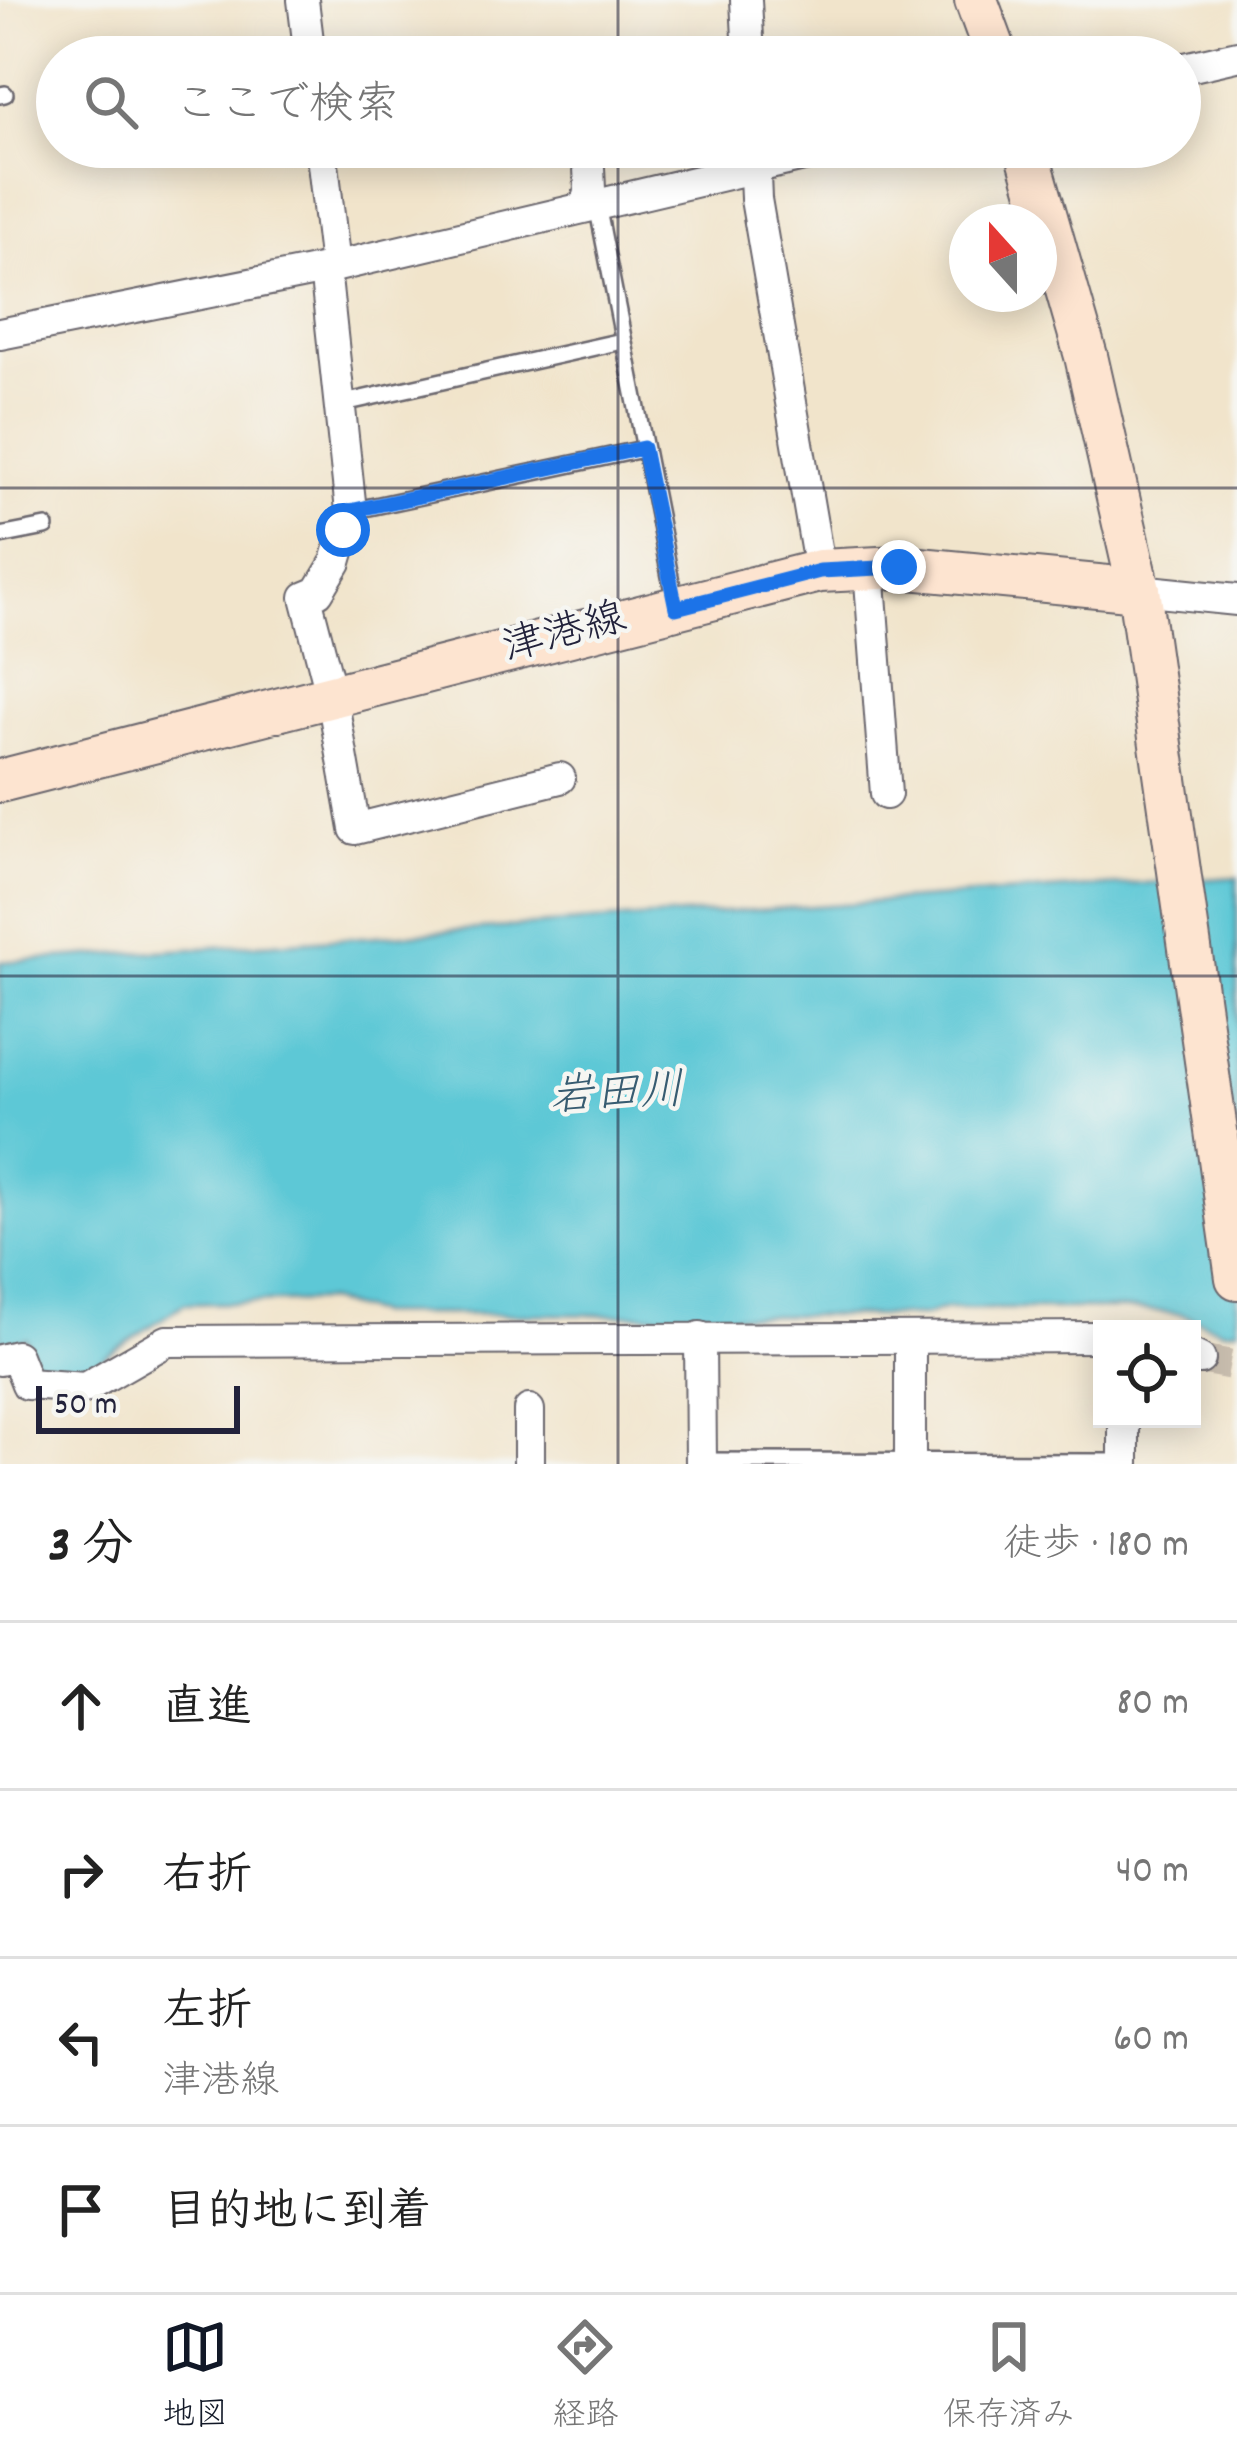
<!DOCTYPE html>
<html lang="ja">
<meta charset="utf-8">
<style>
:root{--surface:#fff;--page:#f2f2f2;--text:#222;--muted:#767676;--line:#e0e0e0;--accent:#111827}
body{margin:0;font-family:Dekko,"Klee One",sans-serif;background:var(--page);color:var(--text)}
.controls{position:absolute;right:36px;bottom:36px;display:grid;overflow:hidden;border-radius:0px;box-shadow:0 6px 30px #0003}
.controls button{width:108px;height:108px;display:grid;place-items:center;padding:0;border:0;border-bottom:3px solid var(--line);background:var(--surface);color:var(--text);font:60px sans-serif}
.compass{position:absolute;left:949px;top:204px;width:108px;height:108px;border-radius:50%;background:var(--surface);box-shadow:0 6px 30px #0003;rotate:339deg}
.scale{position:absolute;left:36px;bottom:30px;width:204px;box-sizing:border-box;padding-left:12px;border:6px solid #22223b;border-top:0;font-size:33px;line-height:42px;white-space:nowrap;color:#22223b;-webkit-text-stroke:9px #f6f6f2;paint-order:stroke}
.stop{position:absolute;width:36px;height:36px;margin:-27px;border:9px solid #1a73e8;border-radius:50%;background:#fff}
.stop.end{background:#1a73e8;border-color:#fff;box-shadow:0 3px 12px #0008}
.list{margin:0;padding:0;list-style:none}
h2{display:flex;justify-content:space-between;align-items:center;height:156px;margin:0;padding:0 48px;font-size:51px}
h2 small{font-size:39px;font-weight:400;color:var(--muted)}
.list li{display:grid;grid-template-columns:78px 1fr auto;gap:36px;align-items:center;box-sizing:border-box;height:168px;padding:0 48px;border-top:3px solid var(--line)}
.list b{display:block;font-size:45px;white-space:nowrap}
.list p{margin:0;font-size:39px;white-space:nowrap;color:var(--muted)}
.list em{font-size:39px;font-style:normal;color:var(--muted)}
.icon{flex:none;width:66px;height:66px;fill:none;stroke:currentColor;stroke-width:2;stroke-linecap:round;stroke-linejoin:round}
.map{position:relative;flex:none;width:1237px;height:1464px;overflow:hidden}
.search{position:absolute;background:var(--surface);box-shadow:0 6px 30px #0003;left:36px;right:36px;top:36px;height:132px;display:flex;align-items:center;gap:30px;box-sizing:border-box;padding:0 42px;border-radius:66px;color:var(--muted);font-size:45px}
.sheet{height:828px;background:var(--surface)}
nav{display:flex;justify-content:space-around;align-items:center;box-sizing:border-box;height:168px;border-top:3px solid var(--line);background:var(--surface);font-size:33px;color:var(--muted)}
nav a{display:grid;justify-items:center;gap:6px}
nav .on{color:var(--accent)}
.map>svg:first-child{display:block}
.water{fill:#5dc8d6;stroke:#407588;stroke-width:3}
.lines{fill:none;stroke-linecap:round;stroke-linejoin:round}
.street-tunnel{stroke:#c8bdae;stroke-width:30;stroke-dasharray:30 15;stroke-linecap:butt}
.lane-casing{stroke:#6a666d;stroke-width:20}
.street-casing{stroke:#6a666d;stroke-width:34}
.secondary-casing{stroke:#6a666d;stroke-width:46}
.lane{stroke:#fff;stroke-width:15}
.street{stroke:#fff;stroke-width:30}
.secondary{stroke:#fde4d0;stroke-width:42}
.route{stroke:#1a73e8;stroke-width:15}
.grid{fill:none;stroke:#22223b;stroke-width:3;stroke-opacity:0.55}
.labels{text-anchor:middle;dominant-baseline:central;stroke-width:9;stroke-linejoin:round;paint-order:stroke}
.street-label{font-size:42px;fill:#22223b;stroke:#f6f6f2}
.water-label{font-size:45px;font-style:italic;fill:#375c71;stroke:#f6f6f2}
</style>
<div class="map">
<svg width="1237" height="1464" viewBox="0 0 1237 1464">
<rect width="100%" height="100%" fill="#f6f6f2"/>
<filter id="ink" filterUnits="userSpaceOnUse"><feTurbulence type="fractalNoise" baseFrequency=".00833" numOctaves="2"/><feDisplacementMap in="SourceGraphic" scale="24" xChannelSelector="R" yChannelSelector="G"/><feConvolveMatrix kernelMatrix="1 2 1 2 8 2 1 2 1" color-interpolation-filters="sRGB"/></filter>
<filter id="wash" filterUnits="userSpaceOnUse"><feTurbulence type="fractalNoise" baseFrequency=".004" numOctaves="4" result="noise"/><feDisplacementMap in="SourceGraphic" scale="48" xChannelSelector="R" yChannelSelector="G"/><feGaussianBlur stdDeviation="2.7" result="paint"/><feColorMatrix in="noise" values="0 0 0 0 0 0 0 0 0 0 0 0 0 0 0 0 0 1.4 0 .05"/><feComposite in="paint" operator="in"/></filter>
<g filter="url(#wash)">
<rect width="100%" height="100%" fill="#f1e4cb"/>
<path class="water" d="M1237,877v452l-14,1 -42,-16 -46,-5h-189l-23,7 -547,-2 -49,-13 -143,3 -103,68 -43,-3 -12,-31 -26,5v-381z"/>
</g>
<g filter="url(#ink)">
<g class="lines">
<path class="street-tunnel" d="M1200,1359l37,7"/>
<g class="lane-casing">
<g id="lane">
<path d="M0,95l5,-1"/>
<path d="M597,205l78,397"/>
<path d="M339,404l283,-63"/>
<path d="M351,511l292,-62"/>
<path d="M0,536l46,-9"/>
<path d="M701,1461l423,1"/>
</g>
</g>
<g class="street-casing">
<g id="street">
<path d="M303,0l7,57"/>
<path d="M746,0l3,57"/>
<path d="M1180,69l57,-13"/>
<path d="M321,147l14,119"/>
<path d="M754,151l2,48 64,372"/>
<path d="M585,207l5,-18 -2,-42"/>
<path d="M325,269l26,242 -15,51 -18,30 -12,5 26,100 23,132 205,-51"/>
<path d="M0,334l325,-65 517,-122"/>
<path d="M869,568l17,226"/>
<path d="M1139,590l98,10"/>
<path d="M700,1337l1,127"/>
<path d="M1192,1355l8,4"/>
<path d="M0,1360l16,-4 11,28 58,4 82,-47 935,-4"/>
<path d="M529,1410v54"/>
<path d="M910,1464v-115"/>
<path d="M1124,1464v-45"/>
</g>
</g>
<g class="secondary-casing">
<g id="secondary">
<path d="M976,0l21,57"/>
<path d="M1026,147l60,209 53,234 98,688"/>
<path d="M0,781l820,-210 79,-4 240,23"/>
</g>
</g>
<use href="#lane" class="lane"/>
<use href="#street" class="street"/>
<use href="#secondary" class="secondary"/>
</g>
</g>
<g class="lines" filter="url(#ink)">
<path class="route" d="M343,530l7,-19 293,-63 33,160 144,-37 79,-4"/>
</g>
<path class="grid" d="M618,0v57M618,147v1317M0,488h1237M0,976h1237"/>
<g class="labels">
<g class="street-label">
<text transform="translate(565 636) rotate(-15)">津港線</text>
</g>
<g class="water-label">
<text transform="translate(617 1097) rotate(-3)">岩田川</text>
</g>
</g>
</svg>
<div class="controls">
<button><svg class="icon" aria-label="locate" viewBox="0 0 24 24"><circle cx="12" cy="12" r="6"/><path d="M12 2v4M12 18v4M2 12h4M18 12h4"/></svg></button>
</div>
<svg class="compass" viewBox="-18 -18 36 36"><path d="M0-13l5 13h-10z" fill="#e53935"/><path d="M0 13l5-13h-10z" fill="#767676"/></svg>
<div class="scale">50 m</div>
<div class="stop" style="left:343px;top:530px"></div>
<div class="stop end" style="left:899px;top:567px"></div>
<div class="search"><svg class="icon" aria-label="search" viewBox="0 0 24 24"><circle cx="10" cy="10" r="6"/><path d="M15 15l6 6"/></svg>ここで検索</div>
</div>
<section class="sheet">
<h2>3 分<small>徒歩 · 180 m</small></h2>
<ul class="list">
<li><svg class="icon" aria-label="ahead" viewBox="0 0 24 24"><path d="M12 20V5M6 11l6-6 6 6"/></svg><div><b>直進</b></div><em>80 m</em></li>
<li><svg class="icon" aria-label="right" viewBox="0 0 24 24"><path d="M7 20v-9h11M14 6l5 5-5 5"/></svg><div><b>右折</b></div><em>40 m</em></li>
<li><svg class="icon" aria-label="left" viewBox="0 0 24 24"><path d="M17 20v-9H6M10 6l-5 5 5 5"/></svg><div><b>左折</b><p>津港線</p></div><em>60 m</em></li>
<li><svg class="icon" aria-label="arrive" viewBox="0 0 24 24"><path d="M6 21V4h12l-3 4 3 4H6"/></svg><div><b>目的地に到着</b></div></li>
</ul>
</section>
<nav>
<a class="on"><svg class="icon" aria-label="map" viewBox="0 0 24 24"><path d="M3 6l6-2 6 2 6-2v14l-6 2-6-2-6 2zM9 4v14M15 6v14"/></svg>地図</a>
<a><svg class="icon" aria-label="directions" viewBox="0 0 24 24"><path d="M12 3l9 9-9 9-9-9zM9 14v-3h6M13 9l2 2-2 2"/></svg>経路</a>
<a><svg class="icon" aria-label="saved" viewBox="0 0 24 24"><path d="M7 4h10v16l-5-4-5 4z"/></svg>保存済み</a>
</nav>
